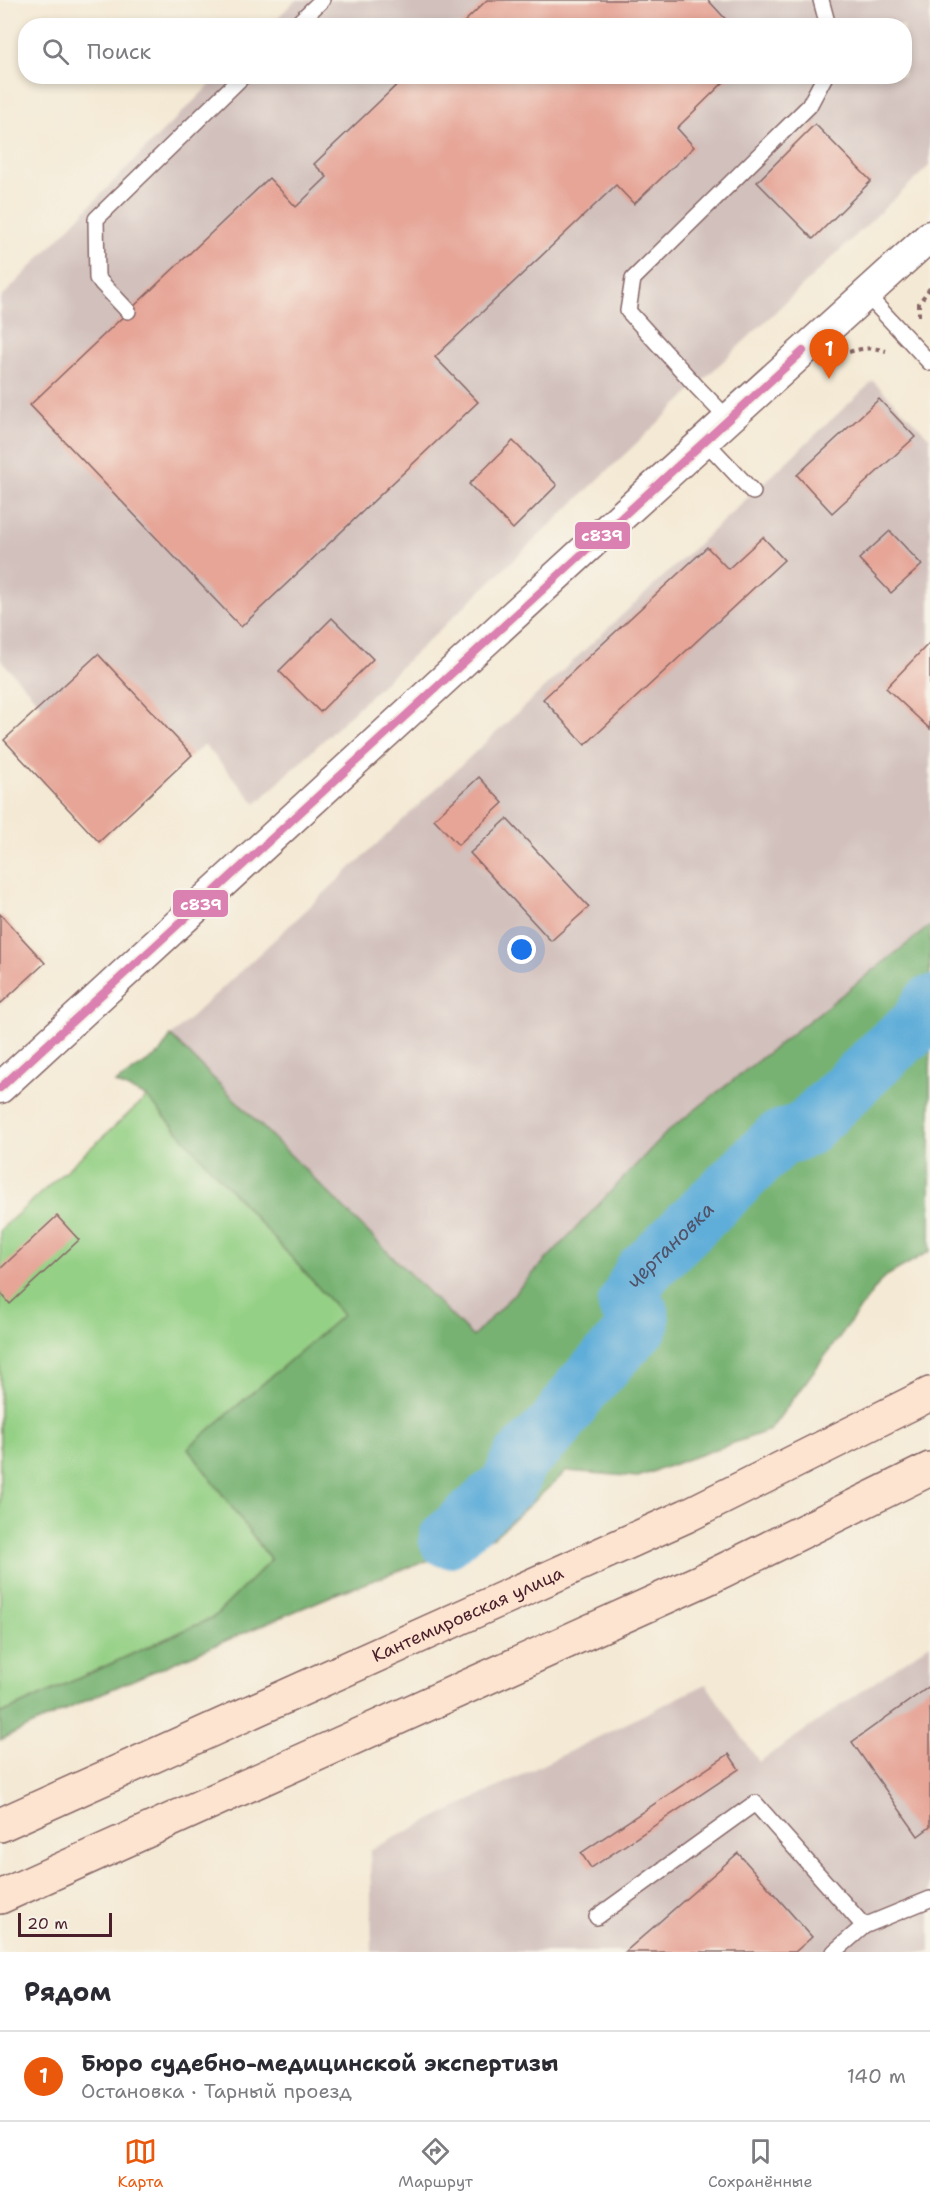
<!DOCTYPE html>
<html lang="ru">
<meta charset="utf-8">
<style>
:root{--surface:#fff;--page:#f2f2f3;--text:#2b2b33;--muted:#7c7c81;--line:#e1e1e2;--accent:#ea580c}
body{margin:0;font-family:"Shantell Sans",sans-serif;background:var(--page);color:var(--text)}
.scale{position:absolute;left:18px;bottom:15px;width:94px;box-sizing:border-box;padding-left:6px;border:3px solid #4a1f2b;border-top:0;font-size:16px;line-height:21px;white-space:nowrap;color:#4a1f2b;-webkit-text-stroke:4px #f7f3e8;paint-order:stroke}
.you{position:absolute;left:522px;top:950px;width:21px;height:21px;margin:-15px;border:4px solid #fff;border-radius:50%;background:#1a73e8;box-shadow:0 0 0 9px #1a73e833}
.badge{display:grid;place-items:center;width:39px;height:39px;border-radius:50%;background:var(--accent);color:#fff;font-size:20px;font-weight:700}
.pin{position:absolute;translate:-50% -50px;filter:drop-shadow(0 2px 3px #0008)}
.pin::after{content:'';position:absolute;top:32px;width:21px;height:18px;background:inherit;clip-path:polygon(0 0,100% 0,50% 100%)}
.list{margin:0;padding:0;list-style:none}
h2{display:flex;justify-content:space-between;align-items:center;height:78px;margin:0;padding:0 24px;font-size:26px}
h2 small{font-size:20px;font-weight:400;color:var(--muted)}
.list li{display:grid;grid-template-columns:39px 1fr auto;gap:18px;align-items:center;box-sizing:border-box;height:90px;padding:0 24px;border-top:2px solid var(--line)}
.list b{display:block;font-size:22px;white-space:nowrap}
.list p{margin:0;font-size:20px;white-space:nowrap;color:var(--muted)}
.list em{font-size:20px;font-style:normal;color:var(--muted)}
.icon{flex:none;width:33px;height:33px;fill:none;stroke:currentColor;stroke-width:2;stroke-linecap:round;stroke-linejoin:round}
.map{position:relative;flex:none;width:930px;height:1952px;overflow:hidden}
.search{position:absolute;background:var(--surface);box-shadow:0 3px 9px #0003;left:18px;right:18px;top:18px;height:66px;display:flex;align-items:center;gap:15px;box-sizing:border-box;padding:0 21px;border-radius:24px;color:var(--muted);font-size:22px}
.sheet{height:168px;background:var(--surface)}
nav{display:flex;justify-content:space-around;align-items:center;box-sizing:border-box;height:84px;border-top:2px solid var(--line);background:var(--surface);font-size:16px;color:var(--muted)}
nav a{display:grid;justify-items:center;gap:3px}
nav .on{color:var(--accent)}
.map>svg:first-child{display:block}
.industrial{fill:#d1c0bc}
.green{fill:#94d085;stroke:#6f7858;stroke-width:1.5}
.forest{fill:#77b272;stroke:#60684e;stroke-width:1.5}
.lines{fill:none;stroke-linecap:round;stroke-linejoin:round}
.river{stroke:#5fadd9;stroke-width:57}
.building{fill:#e6a597}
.service-casing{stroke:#866666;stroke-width:18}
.minor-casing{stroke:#866666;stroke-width:33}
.secondary-casing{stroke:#866666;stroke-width:36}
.path{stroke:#866666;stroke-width:4;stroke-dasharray:4.5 4.5;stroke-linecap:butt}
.service{stroke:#fff;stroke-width:15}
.minor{stroke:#fff;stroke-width:30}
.secondary{stroke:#fde4d0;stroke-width:33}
.bus-1-casing{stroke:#f7f3e8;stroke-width:12}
.bus-1{stroke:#db81b1;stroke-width:8}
.labels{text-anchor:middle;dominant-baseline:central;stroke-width:4.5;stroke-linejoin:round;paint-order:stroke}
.street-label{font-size:18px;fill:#4a1f2b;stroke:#f7f3e8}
.water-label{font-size:20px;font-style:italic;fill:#515168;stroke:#f7f3e8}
.line-badge{stroke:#f7f3e8;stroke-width:2}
.badge-label{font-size:16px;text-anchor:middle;font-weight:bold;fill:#fff}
</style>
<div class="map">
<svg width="930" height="1952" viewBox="0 0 930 1952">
<rect width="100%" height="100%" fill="#f7f3e8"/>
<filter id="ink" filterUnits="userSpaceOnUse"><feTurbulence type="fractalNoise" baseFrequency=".0167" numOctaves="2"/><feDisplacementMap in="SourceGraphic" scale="12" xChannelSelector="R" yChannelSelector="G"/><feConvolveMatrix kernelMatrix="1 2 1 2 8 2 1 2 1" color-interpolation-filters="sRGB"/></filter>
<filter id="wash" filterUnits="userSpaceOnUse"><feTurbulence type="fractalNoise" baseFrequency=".008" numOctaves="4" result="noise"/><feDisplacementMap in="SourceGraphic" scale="24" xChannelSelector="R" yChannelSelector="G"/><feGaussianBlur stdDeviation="1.35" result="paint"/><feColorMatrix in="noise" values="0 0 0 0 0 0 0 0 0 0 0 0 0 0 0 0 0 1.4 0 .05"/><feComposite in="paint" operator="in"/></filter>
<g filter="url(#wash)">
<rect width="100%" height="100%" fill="#f4e9d4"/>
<g class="industrial">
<path d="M296,0h634v165l-674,639 -51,-59 -13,10 -94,-101 -56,52 -42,-47v-360l141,-146 77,-76 686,-1v-50l-634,-1z"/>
<path d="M873,381l57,57v488l-262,205 -195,206 -302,-301z"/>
<path d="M930,1644v308h-558l-2,-102 336,-166 53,78z"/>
</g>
<path class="green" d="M147,1097l196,218 -155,133 83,112 -57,57 -214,97v-484z"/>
<path class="forest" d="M930,926v325l-47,27 -113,152 -132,47 -71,-6 -73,66 -156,56 -238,101 -100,46v-26l214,-97 57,-57 -83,-112 155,-133 -196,-218 -32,-14 44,-29 12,-18 302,301 195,-206z"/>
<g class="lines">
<path class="river" id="s1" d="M447,1539l63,-56 9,-22 35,-34 28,-39 59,-64v-9l-15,-11 16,-32 137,-133 25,-9 87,-83 26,-22 13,-21"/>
</g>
<g id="blocks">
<g class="building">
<path d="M487,0h221l24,26h-272z"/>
<path d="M406,76h324l-53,52 17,19 -60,57 -18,-19 -181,172 43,45 -237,225 -211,-222 239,-227 27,29 31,-30 -13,-13z"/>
<path d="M815,124l56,57 -58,58 -56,-57z"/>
<path d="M879,399l36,38 -83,76 -35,-38z"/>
<path d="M513,441l44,44 -44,44 -44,-45z"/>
<path d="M890,531l32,34 -31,28 -32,-34z"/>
<path d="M763,537l21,23 -199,185 -42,-46 164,-152 21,22z"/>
<path d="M332,618l41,41 -53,53 -41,-41z"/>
<path d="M930,642v87l-44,-41z"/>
<path d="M98,654l94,101 -93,87 -95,-102z"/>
<path d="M479,777l24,26 -45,42 -24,-26z"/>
<path d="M507,819l82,88 -38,34 -81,-88z"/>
<path d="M0,914l45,49 -45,41z"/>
<path d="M57,1216l22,24 -69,64 -10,-12v-23z"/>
<path d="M930,1686v141l-12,9 -66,-94z"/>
<path d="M729,1754l10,15 -148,99 -10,-15z"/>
<path d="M738,1853l74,84 -17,15h-170z"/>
</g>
</g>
</g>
<g filter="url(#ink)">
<use href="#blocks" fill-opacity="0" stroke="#866666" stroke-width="1.5"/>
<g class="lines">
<g class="service-casing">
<g id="service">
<path d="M821,0l7,26"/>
<path d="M295,26l27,-26"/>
<path d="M866,294l64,69"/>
<path d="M128,311l-31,-33 -1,-59 147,-143"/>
<path d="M728,419l-31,-32 -69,-76 5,-32 176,-173 16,-30"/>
<path d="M704,440l49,52"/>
<path d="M597,1917l158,-114 109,123 66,-27"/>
<path d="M834,1952l30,-26"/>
</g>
</g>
<g class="minor-casing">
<path id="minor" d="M0,1088l614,-565 316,-287"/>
</g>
<g class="secondary-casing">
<g id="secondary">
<path id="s2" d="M0,1825l686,-309 244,-122"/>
<path d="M0,1897l710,-320 220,-108"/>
</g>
</g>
<g class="path">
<path d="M919,316v-13l11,-15"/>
<path d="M849,352c13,-4 23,-5 37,-1"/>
</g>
<use href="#service" class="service"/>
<use href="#minor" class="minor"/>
<use href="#secondary" class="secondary"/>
<g class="bus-1-casing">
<path id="bus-1" d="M0,1088l803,-737"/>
</g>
<use href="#bus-1" class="bus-1"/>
</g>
</g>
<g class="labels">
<g class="street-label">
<text stroke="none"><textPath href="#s2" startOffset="513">Кантемировская улица</textPath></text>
</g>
<g class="water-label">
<text stroke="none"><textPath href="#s1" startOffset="394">Чертановка</textPath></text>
</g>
</g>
<g class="line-badge">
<rect x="574" y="521" width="57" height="29" rx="6" fill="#db81b1"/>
<rect x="172" y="889" width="57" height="29" rx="6" fill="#db81b1"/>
</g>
<g class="badge-label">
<text x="602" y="541">с839</text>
<text x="201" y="910">с839</text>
</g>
</svg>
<div class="scale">20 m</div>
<div class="you"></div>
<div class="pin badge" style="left:829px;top:379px">1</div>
<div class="search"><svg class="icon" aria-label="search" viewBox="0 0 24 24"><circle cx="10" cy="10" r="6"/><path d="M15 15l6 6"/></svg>Поиск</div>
</div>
<section class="sheet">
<h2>Рядом<small></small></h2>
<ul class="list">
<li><span class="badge">1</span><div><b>Бюро судебно-медицинской экспертизы</b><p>Остановка · Тарный проезд</p></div><em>140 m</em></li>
</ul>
</section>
<nav>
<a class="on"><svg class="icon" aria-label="map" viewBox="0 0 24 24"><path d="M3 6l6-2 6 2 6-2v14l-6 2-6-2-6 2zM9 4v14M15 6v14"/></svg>Карта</a>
<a><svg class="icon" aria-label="directions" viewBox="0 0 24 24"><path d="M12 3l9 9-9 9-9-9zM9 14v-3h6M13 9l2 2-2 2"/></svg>Маршрут</a>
<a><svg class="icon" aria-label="saved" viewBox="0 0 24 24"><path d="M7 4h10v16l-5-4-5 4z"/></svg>Сохранённые</a>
</nav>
